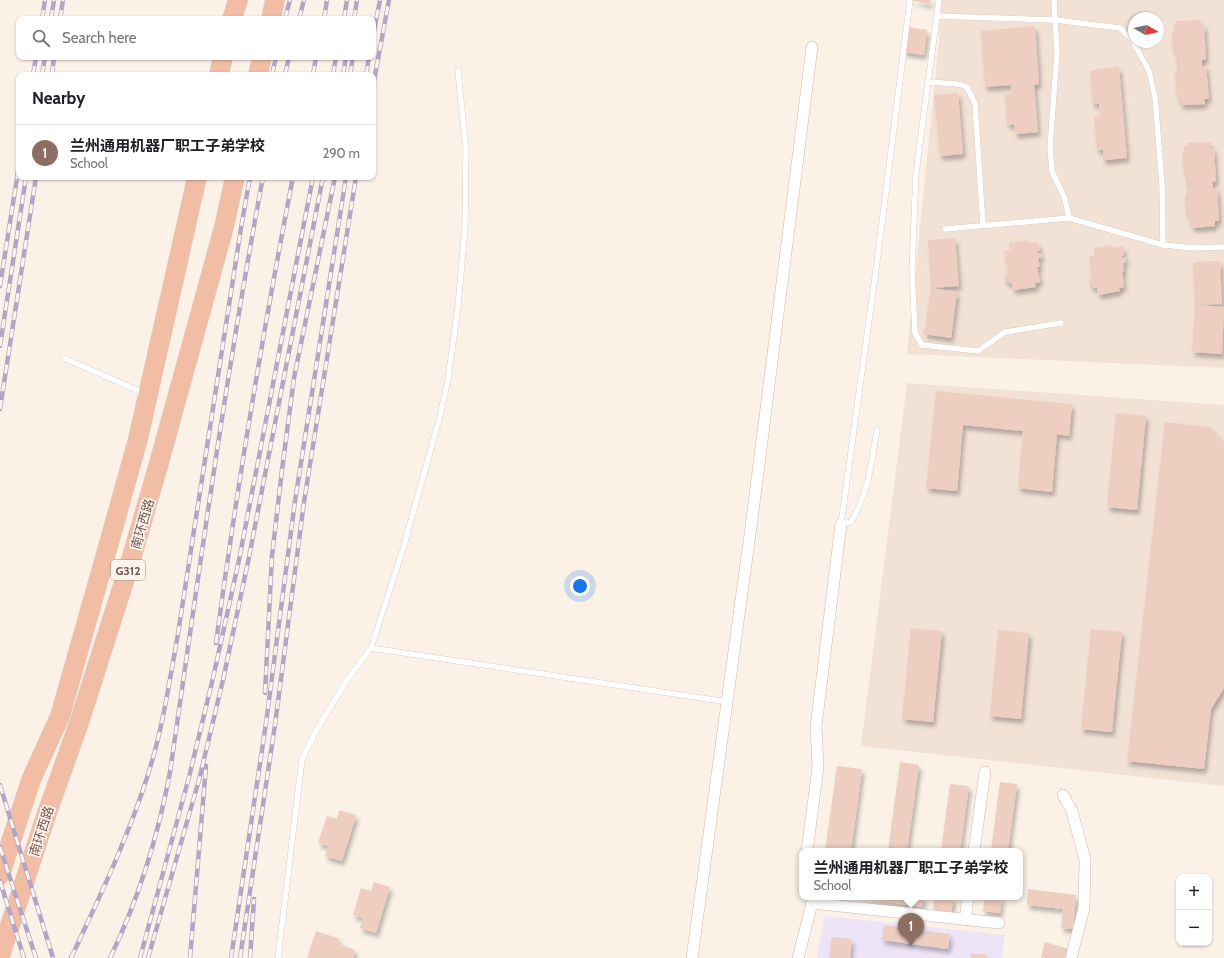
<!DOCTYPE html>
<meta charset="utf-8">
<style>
:root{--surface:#fff;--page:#f6f6f6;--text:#202124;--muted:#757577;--line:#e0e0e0;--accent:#7c3aed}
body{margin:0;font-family:Cabin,"Noto Sans SC",sans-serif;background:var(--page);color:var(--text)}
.controls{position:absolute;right:12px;bottom:12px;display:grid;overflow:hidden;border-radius:8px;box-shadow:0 1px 3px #0004}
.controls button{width:36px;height:36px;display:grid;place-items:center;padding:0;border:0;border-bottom:1px solid var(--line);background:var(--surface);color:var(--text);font:20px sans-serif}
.compass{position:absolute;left:1128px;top:12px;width:36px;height:36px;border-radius:50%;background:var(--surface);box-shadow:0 1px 3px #0004;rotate:99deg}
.you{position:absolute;left:580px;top:586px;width:14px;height:14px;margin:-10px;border:3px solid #fff;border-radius:50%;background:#1a73e8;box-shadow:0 0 0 6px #1a73e833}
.badge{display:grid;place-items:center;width:26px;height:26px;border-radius:50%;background:var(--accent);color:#fff;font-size:13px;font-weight:700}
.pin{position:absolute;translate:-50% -33px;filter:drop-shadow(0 1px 2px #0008)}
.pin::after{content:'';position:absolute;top:21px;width:14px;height:12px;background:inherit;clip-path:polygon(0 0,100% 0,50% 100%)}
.popup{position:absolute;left:799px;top:848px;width:224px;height:52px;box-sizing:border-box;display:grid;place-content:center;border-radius:8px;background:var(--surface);filter:drop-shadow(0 1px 3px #0005);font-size:13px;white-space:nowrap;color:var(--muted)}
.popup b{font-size:15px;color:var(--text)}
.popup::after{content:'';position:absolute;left:50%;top:100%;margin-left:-8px;border:8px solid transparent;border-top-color:var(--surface)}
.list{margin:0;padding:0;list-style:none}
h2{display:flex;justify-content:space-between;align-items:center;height:52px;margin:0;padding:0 16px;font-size:17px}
h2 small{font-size:13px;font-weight:400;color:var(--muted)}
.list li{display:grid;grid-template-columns:26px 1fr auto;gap:12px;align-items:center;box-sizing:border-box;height:56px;padding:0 16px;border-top:1px solid var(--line)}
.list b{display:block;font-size:15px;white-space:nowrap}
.list p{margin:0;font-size:13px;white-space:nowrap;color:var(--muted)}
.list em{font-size:13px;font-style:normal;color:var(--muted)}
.icon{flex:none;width:22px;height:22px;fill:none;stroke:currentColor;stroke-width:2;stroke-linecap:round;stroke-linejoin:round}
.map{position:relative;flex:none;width:1224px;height:958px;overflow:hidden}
.search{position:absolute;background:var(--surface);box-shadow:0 1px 3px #0004;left:16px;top:16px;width:360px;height:44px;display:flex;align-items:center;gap:10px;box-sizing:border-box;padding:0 14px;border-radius:8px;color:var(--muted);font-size:15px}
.panel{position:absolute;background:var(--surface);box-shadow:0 1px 3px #0004;left:16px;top:72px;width:360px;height:108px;border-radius:8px}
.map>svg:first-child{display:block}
.residential{fill:#f2e2d6;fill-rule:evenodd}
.education{fill:#eee4f7}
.building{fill:#eecec1;filter:url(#shadow)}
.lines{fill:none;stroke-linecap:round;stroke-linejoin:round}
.service-casing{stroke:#ccb8ae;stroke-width:6}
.minor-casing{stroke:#ccb8ae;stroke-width:12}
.trunk-casing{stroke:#d8d0cd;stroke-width:20}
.service{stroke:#fff;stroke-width:5.5}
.minor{stroke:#fff;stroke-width:11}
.trunk{stroke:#f1bea5;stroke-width:19}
.rail-casing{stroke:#b3a6c4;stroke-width:4.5}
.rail{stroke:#fdf5ed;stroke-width:3;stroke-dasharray:9;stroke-linecap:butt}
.labels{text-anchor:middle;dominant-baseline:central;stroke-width:3.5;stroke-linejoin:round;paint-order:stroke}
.shield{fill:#fdf5ed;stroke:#9c867e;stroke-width:1}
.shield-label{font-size:12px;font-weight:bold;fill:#72574e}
.street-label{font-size:13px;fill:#72574e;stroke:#fdf5ed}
</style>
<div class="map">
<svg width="1224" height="958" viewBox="0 0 1224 958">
<defs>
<filter id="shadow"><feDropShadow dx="2.5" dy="4.5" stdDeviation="2" flood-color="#0004"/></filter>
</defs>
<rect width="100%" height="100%" fill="#fbf1e7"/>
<g class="residential">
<path d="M940,0h284v368l-317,-14 32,-313zM1134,18h24v24h-24z"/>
<path d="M907,383l317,22v381l-363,-40z"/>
</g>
<path class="education" d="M825,916l180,19 -3,23h-185z"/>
<g class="building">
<path d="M909,0h22l-1,4z"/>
<path d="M1200,20v6l4,-1 2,34 -4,1v6h4l3,33h-5l1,5 -24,1v-5h-3v-8h-2l-1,-20h2l-1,-6h3v-5h-3l-1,-11h-2l-1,-18 2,-1v-7h2v-3z"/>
<path d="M1035,26l4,58 -5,1 4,47 -23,2 -1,-10 -7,1 -2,-31 7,-1 -1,-8 -26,2 -4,-56z"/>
<path d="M907,27l20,3 -3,25 -21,-3z"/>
<path d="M1119,67l8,91 -24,2v-10h-6l-3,-33 6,-1 -1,-12h-6l-3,-33 6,-1 -1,-1z"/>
<path d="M958,93l5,61 -23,2 -6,-61z"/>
<path d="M1210,142v6h4l2,33 -4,1 1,6h4l2,33h-4v5l-23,2 -1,-6 -2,1 -1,-9h-2l-1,-20h2v-6h2v-5h-3v-11l-2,1 -2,-19h2v-8h3v-3z"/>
<path d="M955,238l4,48 -28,2 -3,-48z"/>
<path d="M1027,240l1,3 10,-1 2,9h-3l1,2h3l1,5h-4l2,9h-3l3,15 -5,1 1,4 -23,3 -1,-7 -3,1v-3l-4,1 -1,-7 4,-1 -4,-23 6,-1 -1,-7z"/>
<path d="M1112,245v3l11,-2 1,9 -2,1v2l4,-1v5l-3,1 1,8 -2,1 2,15 -5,1 1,3 -22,4 -1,-7h-4v-2h-3l-1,-7h3l-3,-23 6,-1 -1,-7z"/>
<path d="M1220,261l2,43 -27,1 29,2 -2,47 -30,-2 3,-47 -2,-43z"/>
<path d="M931,288l26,4 -6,46 -27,-4z"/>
<path d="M936,391l136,13 -3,32 -12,-2 -5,58 -34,-4 5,-57 -60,-6 -6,66 -31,-3z"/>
<path d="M1116,413l30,3 -9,94 -30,-3z"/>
<path d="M1165,422l45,5 14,17v244l-13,21 -7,60 -77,-8z"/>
<path d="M911,628l31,3 -9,91 -31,-3z"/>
<path d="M1091,629l31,3 -10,100 -31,-3z"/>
<path d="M998,630l31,3 -8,86 -31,-3z"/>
<path d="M900,762l19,3 -12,86h-19z"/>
<path d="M837,766l25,3 -11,82h-26z"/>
<path d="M1000,782l17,2 -9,67h-17z"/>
<path d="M950,784l19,2 -9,65h-19z"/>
<path d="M339,810l17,5 -14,46 -17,-5 3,-10 -10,-3 9,-27 10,3z"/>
<path d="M374,882l16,5 -14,46 -16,-5 3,-10 -10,-3 8,-27 10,3z"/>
<path d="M1028,889l48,6 -3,34 -12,-1 2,-19 -36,-4z"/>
<path d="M854,897h70l-2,10z"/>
<path d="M935,897h19l-3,16 -18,-3z"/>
<path d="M985,897h17l-2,16 -17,-2z"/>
<path d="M884,925l66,9 -2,15 -66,-9z"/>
<path d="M316,931l24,8 -2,5 17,6 -2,8h-46z"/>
<path d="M832,937l20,2 -2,19h-21z"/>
<path d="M1045,942l24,7 -3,9h-20l-5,-1z"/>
<path d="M971,953l16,2v3h-17z"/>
</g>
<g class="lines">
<g class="service-casing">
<g id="service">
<path d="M939,0l-23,173 -4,96 3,64 7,12 56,6 27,-19 56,-9"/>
<path d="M1054,0l3,53 -7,94 2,24 13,28 4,19"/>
<path d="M937,16l118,4 65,8 12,12 17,31 6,26 7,87 1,61"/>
<path d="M928,82l30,2 9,3 8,17 8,121"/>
<path d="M945,229l124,-11 94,27 31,3 30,-1"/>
<path d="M64,358l82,36"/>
<path d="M877,430c-6,35 -8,62 -26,92l-10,2 36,-262 33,-262"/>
<path d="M371,648l357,54"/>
<path d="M278,958l24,-199 14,-28 31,-51 24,-32 32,-99 37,-133 8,-36 10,-74 7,-78 1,-79 -8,-78"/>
</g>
</g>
<g class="minor-casing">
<g id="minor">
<path d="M1063,795l9,16 13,49 -1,48 -13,50"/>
<path d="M807,851l11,-84 -2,-41 25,-202"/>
<path d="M974,851l11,-79"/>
<path d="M965,920l3,-23"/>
<path d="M692,958l59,-431 61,-480"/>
<path d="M798,958l14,-55 187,20"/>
</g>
</g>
<g class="trunk-casing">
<g id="trunk">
<path d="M232,19l6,-19"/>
<path d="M271,19l4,-19"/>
<path d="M219,75l4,-18"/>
<path d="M258,75l4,-18"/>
<path d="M0,875l31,-95 29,-64 49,-173 29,-104 59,-262"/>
<path d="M0,956l48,-146 31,-87 51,-160 29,-100 65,-236 11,-50"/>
</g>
</g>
<use href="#service" class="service"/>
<use href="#minor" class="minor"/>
<use href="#trunk" class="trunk"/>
<g class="rail-casing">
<g id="rail">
<path d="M42,19l3,-19"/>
<path d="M51,19l3,-19"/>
<path d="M60,19l3,-19"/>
<path d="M285,19l5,-19"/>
<path d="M299,19l5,-19"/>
<path d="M324,19l3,-19"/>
<path d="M344,19l3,-19"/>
<path d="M354,19l3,-19"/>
<path d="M373,36l7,-36"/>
<path d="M33,75l3,-18"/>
<path d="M42,75l3,-18"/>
<path d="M52,75l2,-18"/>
<path d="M272,75l4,-18"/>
<path d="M285,75l4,-18"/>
<path d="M313,75l3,-18"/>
<path d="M333,75l3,-18"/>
<path d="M343,75l3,-18"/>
<path d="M350,75l3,-18"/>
<path d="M366,75l3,-18"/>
<path d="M373,86l16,-86"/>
<path d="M0,286l19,-121"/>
<path d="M0,346l26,-169"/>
<path d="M0,409l36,-232"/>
<path d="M216,643c21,-156 47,-312 77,-466"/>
<path d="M265,693l7,-137 10,-86 12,-92 41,-201"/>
<path d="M0,785l53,173"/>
<path d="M0,847l36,111"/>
<path d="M0,881l24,77"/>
<path d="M71,958c29,-62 59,-124 79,-190 13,-42 19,-85 27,-128l64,-412 9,-51"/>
<path d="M110,958c29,-60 48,-121 60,-186 29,-199 56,-398 93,-595"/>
<path d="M140,958l49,-181 24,-99 26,-118 74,-383"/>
<path d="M148,958l51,-178 24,-100 25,-118 75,-385"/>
<path d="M190,958l16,-192"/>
<path d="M231,958l35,-235 29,-222 51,-324"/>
<path d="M240,958l35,-233 29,-223 52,-325"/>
<path d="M250,958l4,-59"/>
</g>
</g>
<use href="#rail" class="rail"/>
</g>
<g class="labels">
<rect class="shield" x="111" y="560" width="34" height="20" rx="3"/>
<g class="shield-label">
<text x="128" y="570">G312</text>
</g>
<g class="street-label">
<text transform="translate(142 524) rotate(-74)">南环西路</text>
<text transform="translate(41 831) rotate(-72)">南环西路</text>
</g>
</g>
</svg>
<div class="controls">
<button>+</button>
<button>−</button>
</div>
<svg class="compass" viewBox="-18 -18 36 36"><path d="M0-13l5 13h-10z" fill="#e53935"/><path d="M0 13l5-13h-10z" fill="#757577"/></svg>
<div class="you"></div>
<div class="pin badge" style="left:911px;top:946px;background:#8d6e63">1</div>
<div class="popup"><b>兰州通用机器厂职工子弟学校</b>School</div>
<div class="search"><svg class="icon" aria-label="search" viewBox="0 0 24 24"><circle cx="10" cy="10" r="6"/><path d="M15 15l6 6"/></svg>Search here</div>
<section class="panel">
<h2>Nearby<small></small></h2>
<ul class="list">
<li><span class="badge" style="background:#8d6e63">1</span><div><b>兰州通用机器厂职工子弟学校</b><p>School</p></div><em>290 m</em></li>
</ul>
</section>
</div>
